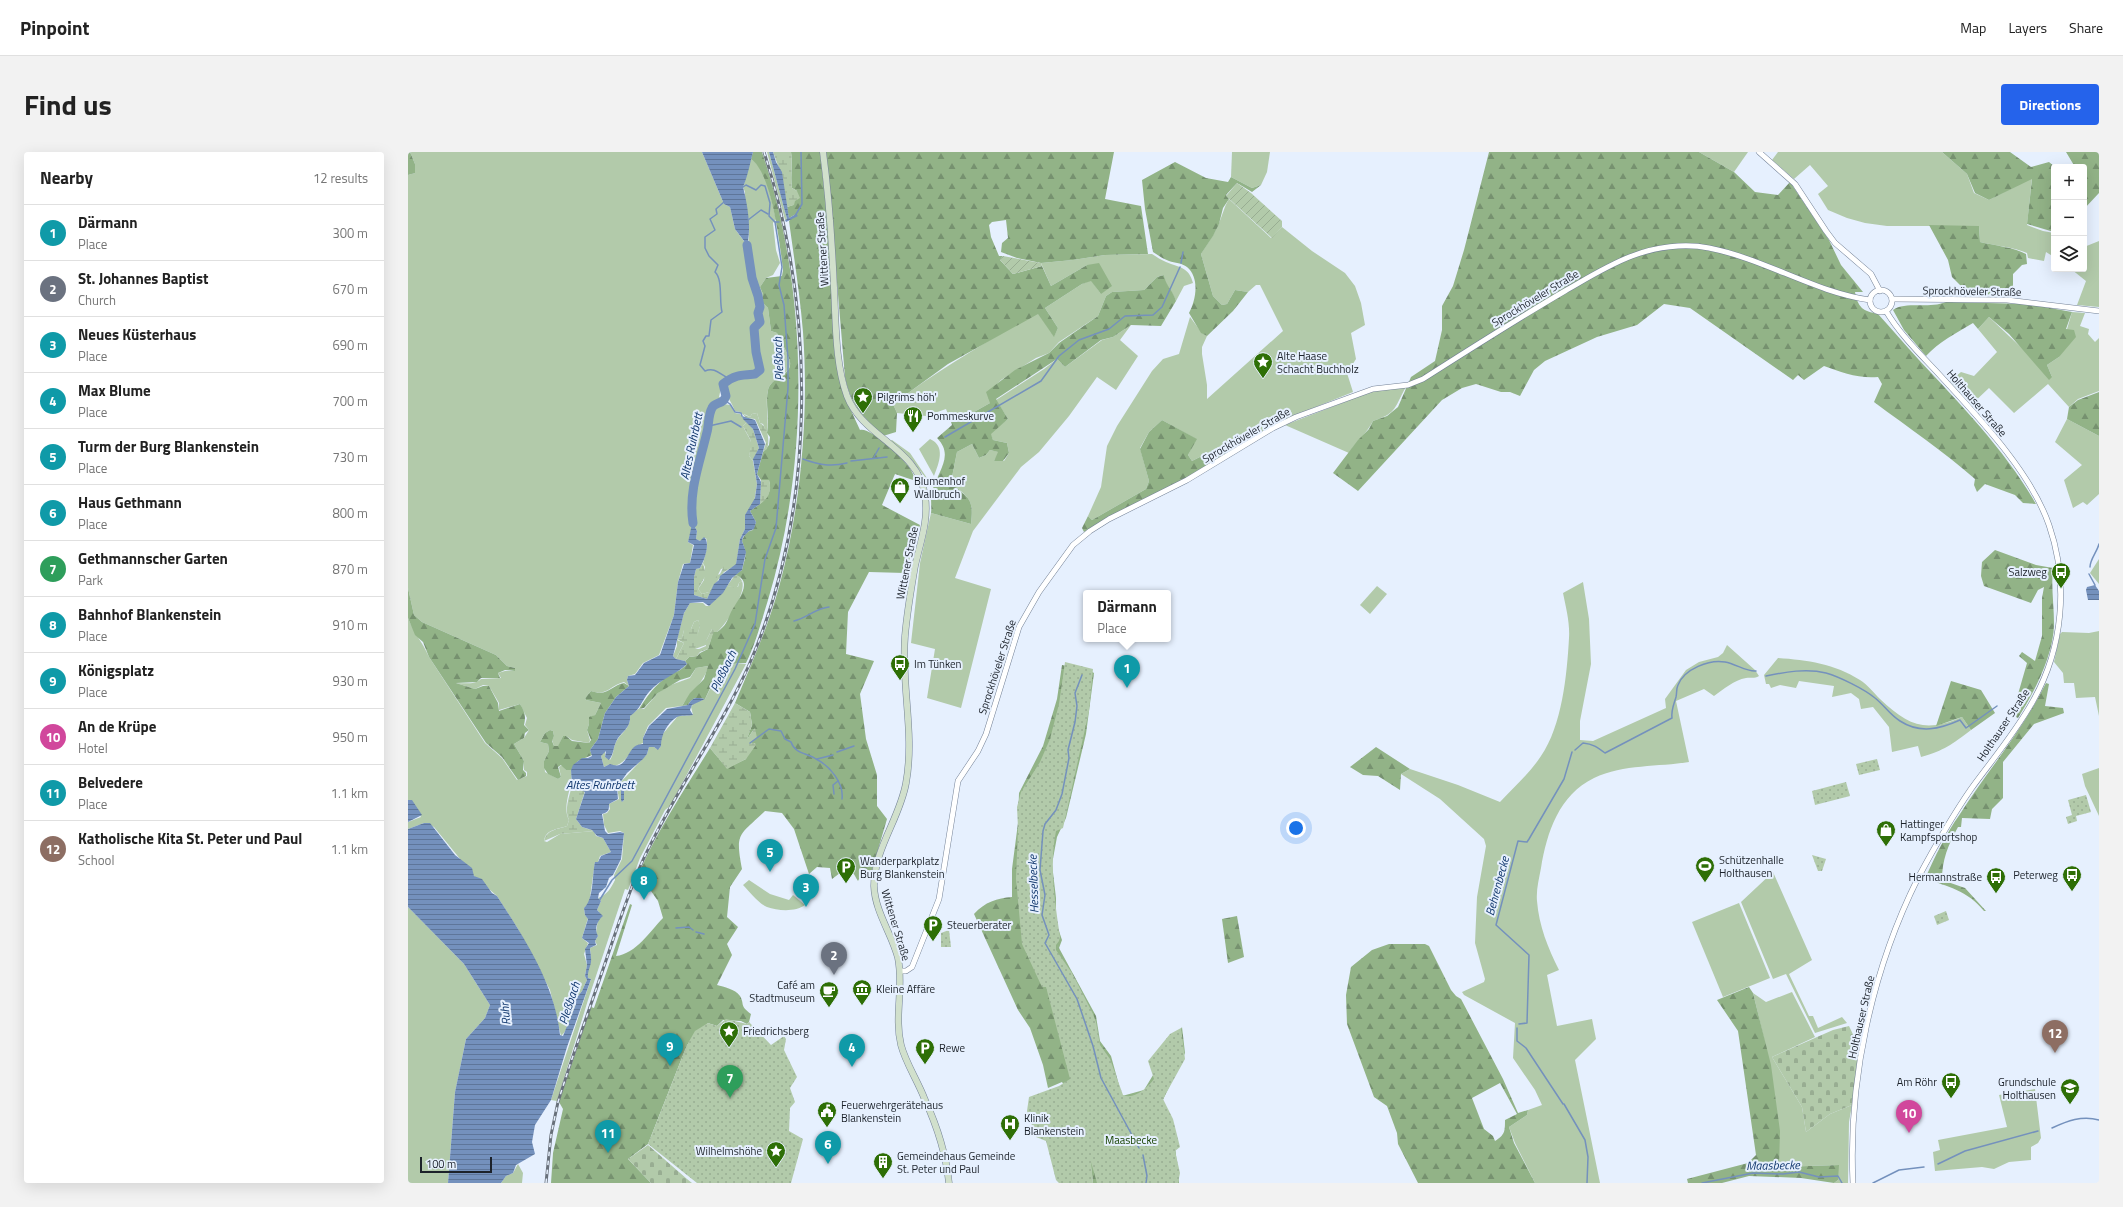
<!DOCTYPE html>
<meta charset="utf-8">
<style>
:root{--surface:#fff;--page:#f2f2f2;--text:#222;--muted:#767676;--line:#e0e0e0;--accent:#2563eb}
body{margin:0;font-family:"Titillium Web",sans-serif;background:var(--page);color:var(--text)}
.controls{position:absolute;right:12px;top:12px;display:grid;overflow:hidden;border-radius:4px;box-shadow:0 4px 16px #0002}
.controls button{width:36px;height:36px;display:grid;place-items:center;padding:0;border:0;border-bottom:1px solid var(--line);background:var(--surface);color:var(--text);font:20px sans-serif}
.scale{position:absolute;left:12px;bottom:10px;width:72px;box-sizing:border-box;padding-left:4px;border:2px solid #1c222a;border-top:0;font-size:11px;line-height:14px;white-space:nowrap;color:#1c222a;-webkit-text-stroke:3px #e6f0fe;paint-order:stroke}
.you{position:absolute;left:888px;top:676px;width:14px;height:14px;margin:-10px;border:3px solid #fff;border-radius:50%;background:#1a73e8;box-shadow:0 0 0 6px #1a73e833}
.badge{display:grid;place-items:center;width:26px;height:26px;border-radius:50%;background:var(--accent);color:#fff;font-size:13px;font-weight:700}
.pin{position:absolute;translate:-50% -33px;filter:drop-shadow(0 1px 2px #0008)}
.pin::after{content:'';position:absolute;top:21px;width:14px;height:12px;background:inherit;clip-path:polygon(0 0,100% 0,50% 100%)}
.popup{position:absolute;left:675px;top:438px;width:88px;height:52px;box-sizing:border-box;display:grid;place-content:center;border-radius:4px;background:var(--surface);filter:drop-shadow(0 1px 3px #0005);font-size:13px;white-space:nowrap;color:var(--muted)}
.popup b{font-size:15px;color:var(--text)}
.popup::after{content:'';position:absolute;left:50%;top:100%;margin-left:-8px;border:8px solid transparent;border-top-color:var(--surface)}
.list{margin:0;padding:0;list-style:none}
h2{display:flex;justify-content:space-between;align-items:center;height:52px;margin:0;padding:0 16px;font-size:17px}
h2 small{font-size:13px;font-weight:400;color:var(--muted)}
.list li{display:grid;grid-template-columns:26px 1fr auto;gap:12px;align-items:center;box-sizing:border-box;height:56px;padding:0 16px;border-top:1px solid var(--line)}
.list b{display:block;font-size:15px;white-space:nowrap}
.list p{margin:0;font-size:13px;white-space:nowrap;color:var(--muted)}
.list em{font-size:13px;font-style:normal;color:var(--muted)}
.icon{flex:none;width:22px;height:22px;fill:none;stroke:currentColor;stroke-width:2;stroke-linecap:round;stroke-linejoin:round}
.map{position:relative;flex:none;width:1691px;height:1031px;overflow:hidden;border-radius:4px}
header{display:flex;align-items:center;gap:24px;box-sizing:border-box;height:56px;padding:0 20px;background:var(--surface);border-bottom:1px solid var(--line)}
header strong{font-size:19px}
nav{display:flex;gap:22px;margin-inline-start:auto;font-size:14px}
.intro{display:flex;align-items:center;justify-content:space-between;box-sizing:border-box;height:96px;padding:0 24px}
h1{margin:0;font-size:28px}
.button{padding:10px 18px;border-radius:4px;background:var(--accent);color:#fff;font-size:14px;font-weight:700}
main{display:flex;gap:24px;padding:0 24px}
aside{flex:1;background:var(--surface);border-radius:4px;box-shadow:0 4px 16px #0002}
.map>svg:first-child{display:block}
.grass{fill:#b2caaa}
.forest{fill:url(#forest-firs);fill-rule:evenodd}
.wetland{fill:url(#wetland-marsh)}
.cemetery{fill:url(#cemetery-stones)}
.park{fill:url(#park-dots)}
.garden{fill:url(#garden-furrows)}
.water{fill:url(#water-rules)}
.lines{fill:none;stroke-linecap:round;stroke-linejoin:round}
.stream{stroke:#7491bd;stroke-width:1.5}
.river{stroke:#7491bd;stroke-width:9}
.tertiary-casing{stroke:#738196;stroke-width:6}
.secondary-casing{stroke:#738196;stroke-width:7}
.tertiary{stroke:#fff;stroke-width:5}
.secondary{stroke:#d1e0cc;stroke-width:6}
.rail-casing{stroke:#68707a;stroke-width:3}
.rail{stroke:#e6f0fe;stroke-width:1.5;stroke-dasharray:4.5;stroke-linecap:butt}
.labels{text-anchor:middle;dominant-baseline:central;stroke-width:4;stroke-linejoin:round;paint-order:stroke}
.street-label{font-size:11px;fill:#1c222a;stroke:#e6f0fe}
.poi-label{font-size:11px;fill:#1c222a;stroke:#e6f0fe;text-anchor:start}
.park-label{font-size:11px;fill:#174200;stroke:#e6f0fe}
.water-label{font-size:12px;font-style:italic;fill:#12386e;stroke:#e6f0fe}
</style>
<header>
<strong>Pinpoint</strong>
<nav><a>Map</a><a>Layers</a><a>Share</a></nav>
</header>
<div class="intro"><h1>Find us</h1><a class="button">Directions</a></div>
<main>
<aside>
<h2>Nearby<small>12 results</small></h2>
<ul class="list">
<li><span class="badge" style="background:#0f9aa8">1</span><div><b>Därmann</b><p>Place</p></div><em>300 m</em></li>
<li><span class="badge" style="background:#6b7280">2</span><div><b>St. Johannes Baptist</b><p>Church</p></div><em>670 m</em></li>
<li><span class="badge" style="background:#0f9aa8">3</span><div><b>Neues Küsterhaus</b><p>Place</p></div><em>690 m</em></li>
<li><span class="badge" style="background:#0f9aa8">4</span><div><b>Max Blume</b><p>Place</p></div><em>700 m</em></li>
<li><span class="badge" style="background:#0f9aa8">5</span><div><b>Turm der Burg Blankenstein</b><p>Place</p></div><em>730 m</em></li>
<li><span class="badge" style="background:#0f9aa8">6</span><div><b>Haus Gethmann</b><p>Place</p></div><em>800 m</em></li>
<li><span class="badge" style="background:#2e9e5b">7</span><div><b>Gethmannscher Garten</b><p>Park</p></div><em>870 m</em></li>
<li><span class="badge" style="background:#0f9aa8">8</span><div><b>Bahnhof Blankenstein</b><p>Place</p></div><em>910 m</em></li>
<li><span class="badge" style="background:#0f9aa8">9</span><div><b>Königsplatz</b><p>Place</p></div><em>930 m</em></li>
<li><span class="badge" style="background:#d1479c">10</span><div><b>An de Krüpe</b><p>Hotel</p></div><em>950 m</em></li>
<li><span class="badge" style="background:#0f9aa8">11</span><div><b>Belvedere</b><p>Place</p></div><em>1.1 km</em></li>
<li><span class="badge" style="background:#8d6e63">12</span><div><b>Katholische Kita St. Peter und Paul</b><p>School</p></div><em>1.1 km</em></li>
</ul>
</aside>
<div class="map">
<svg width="1691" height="1031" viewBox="0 0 1691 1031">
<defs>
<pattern id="forest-firs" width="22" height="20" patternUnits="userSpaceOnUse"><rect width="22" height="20" fill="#92b387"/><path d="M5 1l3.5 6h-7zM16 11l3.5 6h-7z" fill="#76916f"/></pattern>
<pattern id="wetland-marsh" width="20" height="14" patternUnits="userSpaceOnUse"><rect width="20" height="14" fill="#b2caaa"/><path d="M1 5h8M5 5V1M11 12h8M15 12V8" fill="none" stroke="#98ad92"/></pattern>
<pattern id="cemetery-stones" width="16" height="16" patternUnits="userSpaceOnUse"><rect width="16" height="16" fill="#b2caaa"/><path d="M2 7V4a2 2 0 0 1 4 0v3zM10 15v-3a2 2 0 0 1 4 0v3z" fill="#98ad92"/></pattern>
<pattern id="park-dots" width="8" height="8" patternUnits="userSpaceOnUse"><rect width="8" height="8" fill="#b2caaa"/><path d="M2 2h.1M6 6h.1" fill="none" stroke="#98ad92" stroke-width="1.8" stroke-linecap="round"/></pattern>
<pattern id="garden-furrows" width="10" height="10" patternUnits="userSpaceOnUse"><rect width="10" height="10" fill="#b2caaa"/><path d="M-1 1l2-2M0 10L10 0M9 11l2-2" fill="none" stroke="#98ad92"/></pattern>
<pattern id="water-rules" width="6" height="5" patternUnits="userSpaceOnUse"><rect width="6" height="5" fill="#7491bd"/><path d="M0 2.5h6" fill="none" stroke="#5e769a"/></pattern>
</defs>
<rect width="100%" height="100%" fill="#e6f0fe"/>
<g class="grass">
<path d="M2,0h292l22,52 6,3 5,22 11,15 7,46 5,7 1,10 -3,6 2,7c-13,14 -2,33 -1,50 -5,4 -10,1 -17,3 -5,1 -7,4 -13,4l-5,6 -3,14 7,5 -2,2 6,1 5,8 5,1 7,8 -4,4c7,16 11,12 6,30l4,5 4,23 -3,19 -9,12v14l-5,10 -4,26 -15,4 -12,23 -7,2 -4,-5 6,-9 1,-13 -2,-4c2,-8 6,-17 3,-25l-6,3 -4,-2 1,-8 -4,-8 -5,19 5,3 -3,18 -7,1 -5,18 -4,33 -15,40 -16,8 -8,11 -7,2 -1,4 2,6 -5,-4c-14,3 -17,15 -33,9l-6,7 1,2 15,3 -6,12 -6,3v6l-2,6 3,10 -1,3 -17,-3 -6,-4h-3l-5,11 -4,-1 -2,-6 2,-4 -1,-5 -3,-1 -5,3 -5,9 8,2 1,7 -5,10 1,11 13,7 3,-2 -2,-10 3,-2 4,5h5c3,16 -10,35 -2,50l-2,6c-11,4 -21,3 -23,15l3,1 13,-8 34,-3 2,5 7,2 8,14 -11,4 -2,6h-3l-6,42 -5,4 1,7 3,3 -6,20 6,5 -4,11 3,11 -2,11 2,4 -5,11 -7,9c2,7 -8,32 -14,36l-11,-46 -32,-61 -21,-33 -23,-20 -40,-49 -10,-4 -16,6v-7l13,-5 -11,-17h-2v-182c6,15 15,25 21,39l56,86 17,15 15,22 10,-4v-4l-3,-2v-9l-10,-17 10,-6 5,-8 -4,-5 2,-7 -7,-14 -21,6v-7l-10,-17 -6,-1 -8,4 -19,-6c8,0 19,2 25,-4l20,-1 -3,-5 7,-2h10v-3l-8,-2 -11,-11 -74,-33 -8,-7 -6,-27v-413l7,-2v-9z"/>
<path d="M359,0h2l18,67 -2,1z"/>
<path d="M824,0h38l-3,20 -6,13 -9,3 -21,-11z"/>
<path d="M1291,0h49l-14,20z"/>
<path d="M1370,0h164l25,22 7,19 15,7 43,-22 -5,47 16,6 11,2v24l-8,-5 -2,9 -16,-3 -1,-5c-11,-5 -34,-8 -47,-11l-1,-16h-92l-22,-3 -18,-5 -19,-8 -10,-16 10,-8 -18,-21 -16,14 -22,-19z"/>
<path d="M343,7c17,11 20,42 25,60l-3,4 3,27 4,13 -7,12 -7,3 -6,9 3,7 -2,7 7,7 3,23 6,2c3,8 12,22 13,28 2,15 -19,16 -22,29 -3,13 1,29 -1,43l-4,-9 -3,-1 -3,-10 -5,1 -2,3 -6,-3 2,3 -6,-5 -5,-1c-4,-10 -10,-16 -10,-27 6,-4 15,-5 20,-10l8,1 6,-2 3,-9c-7,-8 -3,-15 -4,-24 0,-8 -6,-12 3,-18 -2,-10 1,-22 -4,-31l-9,-40 1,-18 -4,-35v-6l-2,-5c3,-7 4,-19 8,-28z"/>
<path d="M821,47l42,39 11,-11 30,24 33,22 10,13 6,17 4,22 -14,8 5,26 -9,14 6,19 -57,23 -46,26 -4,-8 -54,28 -4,-6 8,-16 -34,-19 -13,12 -9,16 9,33 -3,8 -54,31 -4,-4 13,-29 6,-41 10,-20 35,-55 11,-12 16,-5 11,-37 12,16 5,3 -5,11v7l5,31v14l76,-68 -23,-46h-4l-8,7 -13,-2 -8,14 -5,1 -9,-9 -12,-42c6,-10 14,-20 18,-31 4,-9 5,-16 10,-24z"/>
<path d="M1691,89v66l-22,-2 9,-24 -15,-12h13v-22z"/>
<path d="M744,102c5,3 9,6 14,8 14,6 23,5 27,21l-9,3 -8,15c-4,-12 -10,-12 -12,-26l-7,2 -13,13 -32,2 -6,4 -8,20 -39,26 -10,11 -13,5 -35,22 -9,9 -2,14 -16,9 -4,-1 -19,11 -5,-13 -20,7 -29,-3 -4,-9c44,-33 90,-60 138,-88l7,-3 16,23 4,-8 -13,-20 37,-24 9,-4 10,14 -14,-29 -36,21 -10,-23 32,-3 32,-5z"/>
<path d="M1664,160l13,1 -5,13 9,3 -1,5 7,8 4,-4v53l-21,8 -9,8 -21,-23 -34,29 -25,-25 -18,17 -21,-24 11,-9 13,4 23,-24 -19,-23 11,-12 63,60 -5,-12 12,-8z"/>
<path d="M723,173l-11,15 18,16 -22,34 -19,-13 -28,39 -30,36 -18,15 -48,64 -18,47 36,11 -30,119 -34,-10 8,-49 -24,-6 9,-80 11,-50 40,11c3,-26 -2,-25 -20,-42l6,-30 15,-8 7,14 7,-3 4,-5 9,2 -5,9h10l5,-8 -2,-10 -14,-3 -3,-7 18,-14 -12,-19 48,-31 13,-10 8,8 37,-27 11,-3z"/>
<path d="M998,235c-12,20 -8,26 -33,34 -6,12 -17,21 -24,32l-64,-28 88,-34z"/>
<path d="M1659,267l32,17v58l-12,11 -4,-3 -10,6 -9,-28 18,-15 -27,-23z"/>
<path d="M522,287c16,7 9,24 4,37l-15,-27z"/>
<path d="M484,288l18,13 19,28 1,3 -18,-24 -22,-19z"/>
<path d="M1691,407v25l-9,-11z"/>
<path d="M334,429c5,11 -16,44 -25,51h-4l-1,-3 -6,12v4l-11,4c-2,-9 8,-21 3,-29l-4,2 -4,9 -6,-1 -2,8 -5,1 7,-26 6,-10h13l3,3h3l18,-20 11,1 1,-4z"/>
<path d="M1175,430l6,37 2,45 -11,57v19l13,1 73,-33 -1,-9 21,-29 13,-8 19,-5 5,-4 4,-8 28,25 4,6c-5,3 -8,1 -13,2 -12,2 -22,11 -32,18l-10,-7 -28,12 13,61c-31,5 -65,2 -95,16 -35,17 -47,54 -53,90 -2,11 -5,22 -4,33 2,25 11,47 22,69l-12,5 10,51 35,-7 4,20 -21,21 25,123h-65l-20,-40 -6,-16 18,-12 1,-5 14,-5 -7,-15 -22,-32 2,-35 -51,-28 -2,-3 22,-10 1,-3 -10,-36 2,-46 9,-51 -2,-7 -44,-40 -39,-25 9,-5 48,16 42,17c14,-15 30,-29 41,-46 21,-30 26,-81 28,-118 1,-15 -3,-30 -6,-45z"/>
<path d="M969,434l10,8 -17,20 -10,-9z"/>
<path d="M1691,479v85l-4,-19 -19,1 -2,-15h-10l-1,-10 -9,-11 6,-28 2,-2 27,1z"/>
<path d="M269,488l7,3 -8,16 -3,-3 4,-10z"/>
<path d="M1370,506c29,2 57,6 82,22 8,5 14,13 20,19 29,27 45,34 82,18l9,13c-20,15 -26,20 -50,27l-3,-11 -26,6 -3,-25 -16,-20 -12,2 -2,-10 -8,-6 -19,4 2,-11 -35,-5 -3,7 -16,-3 -9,3 -2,-4h-3l-2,-9z"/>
<path d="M324,512h14l-76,142 -5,4 -25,48 -12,32 -3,-1 -37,111 -31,101 -6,-1 40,-121 -3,-1 -1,-5 4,-14 -1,-11 7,-3 -2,-4 3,-5 -2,-3 3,-21 -2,-2 4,-9 -3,-3c9,-3 13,-10 17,-18l-1,-5 8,-16 2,-26 -4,-2 -12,2 -4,-8 -1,-11 4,-1 3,-4 -1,-5 10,-5 -2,-11 4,-1 1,15 2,-2v-14l-4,-3 27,-29 2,-7h5l4,3 3,-4v-10l17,-20 15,-1 -2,-8 3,-4 11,-4 15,-30h6z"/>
<path d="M300,514c-2,14 -18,27 -26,40l-16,2 -18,18 -5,12v5c-15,5 -12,17 -28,23l-5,-2 -6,3 -3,-11 4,-5v6l5,3c4,-6 3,-12 6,-18 5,-10 15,-13 14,-26l8,-7h6l14,-16 10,-7 22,-8 6,-10z"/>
<path d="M1691,616v48l-14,-30 -3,-12z"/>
<path d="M1365,720l39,88 -23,14 20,42h4l5,12 24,-11 5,6 -32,10 -29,-59 -13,5 -32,-77z"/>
<path d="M341,728l21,14 19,6 4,-5 12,10c-9,7 -27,6 -38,2 -9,-4 -17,-15 -24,-22z"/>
<path d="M1331,751l31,75 -47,19 -31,-75z"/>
<path d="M0,755l56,57 26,41 -5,13 -19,21 -11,53 -7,91h-40z"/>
<path d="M1384,840l23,45 -43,20 30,50 4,25 24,-18 22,-9 -3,17 -1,61h-14l4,-3v-15l-59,2c1,-62 -11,-114 -26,-174l13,9z"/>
<path d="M1627,937l6,49 -3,5 -7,4v13l-22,2 -15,7 -12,-2 -47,4 -2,-19 7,-2 -2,-10 69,-13 -8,-32z"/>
<path d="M110,1012l5,9 -1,10h-21l5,-7 7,-3z"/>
</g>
<g class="forest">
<path d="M0,0h2l5,12v9l-7,2z"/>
<path d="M345,0h9c47,138 48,309 6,448 -7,22 -12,43 -22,63l-14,1 -6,5h-7l-14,30c-8,-2 -13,-2 -17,6l-6,1 8,-13 14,-14 4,-13 -12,2 -6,9 -10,3 -22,13 -14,15 -5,1c8,-13 16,-24 29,-33 8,-6 11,-3 19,-12l-2,-3 4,-4 8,-1 3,-3 8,-4 5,-17h4c9,-6 10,-11 14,-20 5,-10 24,-31 4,-37l7,-5c4,-16 5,-15 0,-29 2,-6 5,-10 11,-11l3,-8 -6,-11c12,-9 23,-14 19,-31h-8l-4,-6 6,-22 6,-7 1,-8 -3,-4c3,-14 -2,-30 1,-43 3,-13 24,-14 22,-28 -1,-8 -10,-21 -13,-29l-6,-2 -3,-23 -7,-7 2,-7 -3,-7 6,-9 16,-2 1,-6c-3,-25 -11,-97 -32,-111z"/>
<path d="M383,0h29l8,70 5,87 15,95 12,26c11,-3 42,28 49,37 3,4 5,9 7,14l-21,-7 -13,31 38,20 -15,48 -36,-1 -21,40 -2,42 28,7 -14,33 6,45 11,36v31l10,13 -15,51 -10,3 -4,8c-5,-8 -4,-10 -14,-11l-12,9 -2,-11 -13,-1 -8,7 -15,-45 -12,-16 -17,-2c-26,25 -30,21 -23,58l-12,18 -3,30 11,10 -11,17 5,11 -15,30c7,2 18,4 23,11 5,9 -1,9 11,18l-2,8 -2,2 -6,-3 -18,-1 -6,6 -9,-3 -21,22 -39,99 -20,15 23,24h-100l2,-30 10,-44 -4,-7 32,-95 3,1 36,-104 2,1 -16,51c20,-2 34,-25 47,-38l-5,-17 -7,-10 1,-5 -13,-13c19,-44 46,-84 71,-125l17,20 19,-9 8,-30 -8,12 6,-16 -2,-13 -15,-9c16,-38 33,-76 44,-116 22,-80 30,-172 24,-255 -3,-37 -9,-74 -14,-111l7,-7 -7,4 -2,-11 6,-2 4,-14 -5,-3c-2,-12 1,-24 -1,-36z"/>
<path d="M418,0h288l-9,47 36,7 7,48 -43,1 -32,5 -32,3 -24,-5 -16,-6 1,-9 6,-5 -2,-18 -14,2 -3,3 2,12 8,19h4l-3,4 13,14 29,-8 9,20 36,-21 12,-2 13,23 -11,8 -10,-13 -9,3 -37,24 13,20 -4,9 -16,-23 -90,50 -55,40 4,9 -1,19 -13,4c-20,-20 -32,-30 -38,-59z"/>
<path d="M1081,0h210l35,20 21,20 23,3 12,-13 39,58 12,25 22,27h-8c3,16 8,19 23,22 14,15 27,31 41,46 42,45 86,90 117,144l-13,-1 -8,-8 -30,-11 -8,8 -3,-7 1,-6c-32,-28 -66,-51 -101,-77l8,-18 -4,-7c-19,2 -37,-5 -54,-11l-20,14 -6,-5 -5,5 -103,-72 -26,-4 -27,21 -40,12 -52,24 -11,9 -14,26 -10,-4h-9l-25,-8 -14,4 -20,12 -84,91 -25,-18 25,-33 11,-11 4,-8 14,-5 11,-9 13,-30 24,-16 7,-31v-24l11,-20 11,-36z"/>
<path d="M1534,0h68l21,15 18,-5 6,5 -1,65 -27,-8 5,-45 -43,21 -14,-7 -8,-19z"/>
<path d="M1658,0h33v41l-15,16v-42h-9z"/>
<path d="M767,10l31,16 22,4 3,-5 21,11 9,-3 -9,7 -15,-9 -11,12 3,4 -6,9 -4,16 -6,12 -12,18 12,42 9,9 5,-1 8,-14 13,2 -15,19 -26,25 -6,-3 -12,-20c7,-13 11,-35 -2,-46 -5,-4 -12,-4 -18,-6 -6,-2 -11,-6 -16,-9l-8,-43 -3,-29z"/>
<path d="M1521,73l50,1 1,16c13,3 36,6 46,12l1,10 -5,1 -9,9v22l-45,-3 -16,-16 -4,-17z"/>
<path d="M756,123c2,12 9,15 12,26l-15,25 -30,-1 -18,12 -12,3 -36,27 -8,-8 -61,40 12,20 -17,15 2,6 14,3 2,10 -6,8h-9l4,-9 -8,-2 -4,5 -7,3 -7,-14 -15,8 -6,30c18,18 23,15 20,42l-40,-11c1,-7 -1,-14 1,-21 5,-20 23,-36 5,-54l15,-13 -1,-3 19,-11 4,1 16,-9 -4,-11 29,-22 34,-17 10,-10 39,-27 8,-20 6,-4 32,-2 13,-13z"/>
<path d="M1538,150l82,2 44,8 -6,17 8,1 2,7 -17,20 -12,8 5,12 -3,3 -40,-46 -20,-17 -11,12 -5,-6c-17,10 -34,19 -47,33l-22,-26 -11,-20c12,-9 36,-1 53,-8z"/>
<path d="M1691,240v44l-32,-17 2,-12 9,-7z"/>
<path d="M754,268l35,19 -9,16 4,6 55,-28 3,7 -53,32 -113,60 -2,-4 6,-12 4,4 54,-31 3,-8 -9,-32 9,-17z"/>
<path d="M1587,398l41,15 17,3c-2,19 1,37 1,56 0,30 -20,69 -36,94l-6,-3 15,-52 -8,-7 3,-4 13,9 7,-25v-38l2,-11 -6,3 -7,13 -47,-17 -3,-10 1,-14z"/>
<path d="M0,436l6,27 8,7 74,33 11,11 8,2v3l-10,-1 -7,3 2,5h-19l-4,4 -21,1 19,6 8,-3h6l9,17 1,8 21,-7c5,8 6,12 4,21l5,5 -4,3 -1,5 -10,6 10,17 -1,9 3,3v3l-8,4 -16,-23 -16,-14 -57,-86 -6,-15 -8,-7 -7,-17z"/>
<path d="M654,513l25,4 7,4 -8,61 -20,84 -9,19 -5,27 4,34v24l6,18 -3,8 37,68 4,25 11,15 11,40 22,-6 38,-63 3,26 -24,51 12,23 6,56h-86l-3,-24 -25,-72 -3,-5 -14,6 -5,-23 -13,-37 -12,-18 -44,-96c11,-12 23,-16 38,-17v-28l6,-46 1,-30 24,-47 14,-47z"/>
<path d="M1543,529l30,9 14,23 -24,17 -9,-13 -26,9z"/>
<path d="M216,531l5,3 -13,11 -11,16 -7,26 -8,11 2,5 -14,6 -7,9h-5l-5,-5 -3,2 3,10 -3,2 -10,-5 -4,-6v-7l5,-10 -1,-7 -8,-2 5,-9 5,-3 3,1 1,5 -2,5 2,5h4l5,-10h3l6,5 17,2 2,-3 -4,-10 2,-6v-7l6,-2 6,-12 -15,-3 -1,-2 6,-7c17,6 19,-5 33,-8z"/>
<path d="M1638,531l3,1 -4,22 18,2 1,5 -30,11 -31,38v36l-11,11 -2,10 -28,-1 -1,9h-3c-10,18 -16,33 -16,53l23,8 21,23h-2c-16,-20 -36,-25 -59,-32 10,-23 21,-45 35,-65 28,-44 63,-84 86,-131z"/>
<path d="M968,595l34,22 -9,5 -1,16 -22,-14 -15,-1 -13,-8z"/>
<path d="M829,764l7,41 -16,6 -6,-44z"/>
<path d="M981,792h36l4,2 22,44 5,6 5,3 42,80 15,34 10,-3 -1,5 -18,12 5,16 21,40h-117l-20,-39 -1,-11 -10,-27 -13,-9 -27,-73 -1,-29 5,-28 21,-17zM1092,931l17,31 -12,6c0,11 0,15 -10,21l-2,-5 -9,-7 -12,-31z"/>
<path d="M1341,835l4,6 18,72 9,66 -1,36 60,-2 -1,15 -4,3 -33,-5 -52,-2 -27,7h-34l-1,-4 61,-16 8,-8 -18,-124 -21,-31z"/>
</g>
<g class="wetland">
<path d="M365,0h18c2,12 -1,24 1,36l5,3 3,7 -5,3 -1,4 -7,2 -5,-31z"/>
<path d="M349,261l3,10c8,4 10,18 7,26l-4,3 3,-9 -9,-20 -2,-4 -9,-1 -2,-3 6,2 2,-3z"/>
<path d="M339,270l6,7 6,19 -6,13 -4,-5c4,-18 2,-14 -6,-30z"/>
<path d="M353,328h8c3,11 0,18 -9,24z"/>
<path d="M295,411l3,12 -8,14 4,5 7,-2 8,-17 3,-1 4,-8 12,-1 -12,7 -11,15 -6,12 -13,-4v-18l2,-8 4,-1z"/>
<path d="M327,423l4,1 3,5 -3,2 -2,5 -10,-2z"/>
<path d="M290,468l2,4 -5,25h4l7,-3v-5l6,-12 2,2 -6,18 -8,3 -3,4 -8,1 -4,4 -9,-2 8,-16 -7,-4 5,-1 2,-8 7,-1 3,-7z"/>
<path d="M327,551l15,9 2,13 -5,14 8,-11 2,10 -6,5h4l1,2 -10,14 -19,10 -17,-21z"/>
<path d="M164,634l13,5 -9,28 6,8 12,4 -34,3 -16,7c3,-12 13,-11 23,-15l2,-6c-5,-10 0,-23 3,-34z"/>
</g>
<g class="cemetery">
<path d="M1441,874l10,21 -7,58 -22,9 -24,18 -4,-25 -30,-50 61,-27z"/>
<path d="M240,993l39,34 5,4h-41l-23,-24z"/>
</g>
<g class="park">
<path d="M657,510l28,7 -4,42 -26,117 -7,3c-7,35 -1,71 4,106l-1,4 -3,4v5l16,23 21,41 3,8 4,23 10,14 13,36c11,5 24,-7 31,-16l-6,-18 22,-27 11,-6 4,31 -22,40 10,20 7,28 -5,4 5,22 -2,10h-81l-6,-21 2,21h-34l-3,-3 -10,-39 -10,-4 -9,-26 2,-14 30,-11 11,-7 -24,-92h-4l-20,-43 -6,-65 2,-51 -1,-21 4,-15 19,-30 10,-23 9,-35z"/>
<path d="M1469,607l3,11 -21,5 -3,-11z"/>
<path d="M1438,630l4,14 -35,9 -3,-14z"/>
<path d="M1678,643l5,17 -15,4 1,5 -9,3 -2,-7 6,-2 -4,-15z"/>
<path d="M1404,703l14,4 -4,12h-4z"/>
<path d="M1538,759l3,9 -12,5 -3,-9z"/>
<path d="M541,778l2,17h-10v-14z"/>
<path d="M318,867l21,5 2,-2 22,23 13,-9 2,3 -2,11 13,27 -7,11 5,14 -5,6 -1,23 14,8 -12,44h-94l-49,-39 39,-99 8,-14 13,-8 9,3z"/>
</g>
<g class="garden">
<path d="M829,31l14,10 31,28v6l-10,11 -46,-42z"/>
<path d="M595,104l38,7 1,3 -29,8 -13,-14z"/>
</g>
<g class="water">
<path d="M294,0h51c-3,12 -6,26 -10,35 4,15 9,42 4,58l-12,-16 -5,-22 -6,-3z"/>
<path d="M361,0h4l3,10 6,10 7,46 7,-4 2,2 -12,6 -1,-2 2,-1z"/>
<path d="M334,264l13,4 10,24 -8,30 4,8 -1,22 -10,7 6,11 -2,7 -5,2 -6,6 -1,4 4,11 -4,18 -10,8 -9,15 -14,13 -6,-4 -13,1 -6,10 -11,43 3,3 9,2 2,3c-11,11 -26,14 -38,28 -7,8 -9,18 -19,24 1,13 -10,16 -14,26 -3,6 -2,12 -7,18l-4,-3 1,-6 -5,5 3,11 6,-3c15,6 16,-9 24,-17 2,-2 6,-3 9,-3v-6l6,-12 18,-17 21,-4c4,-8 9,-8 17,-6l-13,6 -2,5 3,5c-4,1 -13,0 -16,2 -10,6 -16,18 -16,29l-3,4 -4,-3h-5l-2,7 -4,5 -16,14 -7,10 4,3v14l-2,2 -1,-2v-13l-4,1 1,11 -9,5c0,6 0,8 -7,10l3,17 3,3 12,-2 4,1 -3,26 -8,16 -4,3 -3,9 -7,6 -1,5 3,3 -4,9 6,6c-6,5 -9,13 -5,20l-3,5 1,4 -6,3c0,4 1,5 1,10 1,7 -4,12 -3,20l3,1 -24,68 -16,53 -16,25 -3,17 3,12 -19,11 -3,8 -7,3 -5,7h-53l7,-91 11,-53 19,-21 5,-13 -26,-41 -56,-57v-78l16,-6h6l25,32 17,13 2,8 8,3 10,14 5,3c27,42 58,88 63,139l3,1 13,-32 -1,-4 7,-9 5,-11 -2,-4 2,-11 -2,-16 4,-6 -7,-5 6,-19 -3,-4 -1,-7c10,-9 8,-33 11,-46h3l3,-6 10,-4 -8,-14 -6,-2 -5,-6 -10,-3 -6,-8 9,-27 -13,-6 -1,-16 2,-5 9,-7h6l4,-2 -2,-6 8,-11 7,-26 11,-16 13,-11 -2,-6 1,-4 7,-1 9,-12 16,-8 14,-40 4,-33 6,-18 6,-1 4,-18 -6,-3 4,-18 1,-1 4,8 -1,8 4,2 4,-4c7,6 0,24 -4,31l-4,1 -2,8v18l13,4 7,-15 5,-4 1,-4 16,-12 4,-25 5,-10v-14l10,-17 2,-14 -4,-25 6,-11 -6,-19 -10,-10z"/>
<path d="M1687,433l4,6v9h-11l-2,-10 1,-3z"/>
<path d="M0,648h4l10,15 -14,7z"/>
</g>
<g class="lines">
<g class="stream">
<path d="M335,35l3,-2 10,5 5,-5 4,1 5,17 -1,13 6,6"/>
<path d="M316,50l-8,7 1,5 -7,5 5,11 -10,7v11l4,8 9,9 -3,7c8,7 4,29 7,40l-11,8 -2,16h-3l-3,5 2,5 -5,19 5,6c9,-4 14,2 21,6v5"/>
<path d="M387,64l7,-12 -1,-52"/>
<path d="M340,68l13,-10 7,4"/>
<path d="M773,111l2,-11"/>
<path d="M316,248l6,4 5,8 6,1 1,3"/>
<path d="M301,274l22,-5 10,6"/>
<path d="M537,285l96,-56 18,-25 20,-16 30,-11 16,-13 28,-1 9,-8 18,-40"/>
<path d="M466,305l5,-9"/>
<path d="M395,307c16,6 28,8 44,4"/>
<path d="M443,309l36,-4"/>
<path d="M1682,415c0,-8 7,-15 9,-23"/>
<path d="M1681,422l6,11"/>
<path d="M386,469c13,-3 22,-13 35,-14"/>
<path d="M674,523l-7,18 2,13 -2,16 -7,28 1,8 -7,36 -6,16 -11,14 -2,7 -3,39 5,25 -3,20 7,20 -4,8 32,56 16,47 8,32 38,70"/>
<path d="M1358,524c19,-4 41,-8 60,-3 14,4 38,16 49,25 9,7 15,17 25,23 20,13 40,8 60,-1l6,8 31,-22"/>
<path d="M342,591l19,-14 12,2 4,8 6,3c4,12 16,11 25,17 14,7 28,24 26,40"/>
<path d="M1167,598l8,-7c10,1 14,4 22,10l67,-35c-1,-8 2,-14 4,-21 1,-4 0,-8 2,-12 6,-16 32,-26 47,-23 11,2 22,10 31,9"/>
<path d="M429,600l17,-6"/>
<path d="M409,607l16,-4"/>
<path d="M426,642l-1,-9 5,-4"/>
<path d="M191,749l13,-21 20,-19 103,-192 20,-45 10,-65 11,-31 12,-140v-29l-4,-54 -5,-20 3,-18 -7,-45h4"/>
<path d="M268,776l13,-1 4,3"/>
<path d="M288,780l8,2"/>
<path d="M1111,872l8,-1 2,-68 -33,-30 22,-84 9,1 2,-3 35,-60 8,-27"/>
<path d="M1109,876v13l9,7 37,56"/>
<path d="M1156,952l21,36 3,17 -1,26"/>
<path d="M1644,976c15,-7 30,-13 47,-8"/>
<path d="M735,1003l4,21 -1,7"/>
<path d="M1530,1012l27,-13 73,-20"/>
<path d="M1294,1031l51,-10 30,1 16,-2 20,5 19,-1 4,7"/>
<path d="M1465,1031l26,-13 25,-3"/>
</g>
<path class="river" d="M285,371c-5,-31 7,-61 14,-91 2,-7 1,-17 5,-24 2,-5 8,-4 12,-8l2,-4 -3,-12c11,-9 18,-9 32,-10l5,-4 -4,-18 -2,-24 6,-6 -2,-9 2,-6 -2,-11 -6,-18 -5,-33"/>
<g class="tertiary-casing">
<g id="tertiary">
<path d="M1351,0l36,32 31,47 9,12 36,31 9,17"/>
<circle cx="1473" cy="149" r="11"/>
<path d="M1484,147l115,1 92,11"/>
<path d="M492,819h6l6,-4 27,-68 19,-118 20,-30 8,-17 33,-107 20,-35 34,-47 17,-14 19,-12 78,-39 86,-52 23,-11 77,-28 35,-4 15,-6c47,-30 94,-60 142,-88 21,-12 43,-26 67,-35 23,-9 52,-13 77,-8 56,11 105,44 161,52"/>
<path d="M1445,1031c-5,-103 19,-213 65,-305 16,-30 33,-60 53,-89 21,-29 45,-57 62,-88 30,-53 36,-118 16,-176 -19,-55 -73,-110 -113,-154 -17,-18 -37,-38 -50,-60"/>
</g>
</g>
<g class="secondary-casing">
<path id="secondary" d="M415,0c6,45 9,90 11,136 2,35 1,75 13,108 16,42 72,52 78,100 4,24 -5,47 -10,70 -4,23 -8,47 -10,70 -4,49 10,98 1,147 -6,35 -32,66 -32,103 1,26 18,48 24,72 6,29 -4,58 3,87 5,19 17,36 24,55 12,26 21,54 24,83"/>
</g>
<use href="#tertiary" class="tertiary"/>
<use href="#secondary" class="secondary"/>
<g class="rail-casing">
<path id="rail" d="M138,1031l5,-48 7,-33c13,-42 28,-83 42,-124 14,-40 26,-80 43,-118 31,-68 76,-128 106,-195 68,-156 67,-353 15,-513"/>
</g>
<use href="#rail" class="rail"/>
</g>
<defs>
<g id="sight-pin" transform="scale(1)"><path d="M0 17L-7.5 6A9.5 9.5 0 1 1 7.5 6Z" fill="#2e6f06" stroke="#e6f0fe"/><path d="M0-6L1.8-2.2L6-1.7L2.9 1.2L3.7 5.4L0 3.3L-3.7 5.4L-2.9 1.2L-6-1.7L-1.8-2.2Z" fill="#fff"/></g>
<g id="restaurant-pin" transform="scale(1)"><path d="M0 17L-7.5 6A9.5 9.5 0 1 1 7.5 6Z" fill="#2e6f06" stroke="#e6f0fe"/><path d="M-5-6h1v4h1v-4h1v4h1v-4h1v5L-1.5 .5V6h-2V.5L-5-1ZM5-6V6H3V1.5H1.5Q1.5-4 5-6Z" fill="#fff"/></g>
<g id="shop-pin" transform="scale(1)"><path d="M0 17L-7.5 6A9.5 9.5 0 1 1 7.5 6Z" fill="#2e6f06" stroke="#e6f0fe"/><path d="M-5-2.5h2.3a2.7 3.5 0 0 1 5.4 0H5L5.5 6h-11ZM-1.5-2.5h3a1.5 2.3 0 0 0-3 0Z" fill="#fff"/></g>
<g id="bus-pin" transform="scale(1)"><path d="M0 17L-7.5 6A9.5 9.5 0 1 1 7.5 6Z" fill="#2e6f06" stroke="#e6f0fe"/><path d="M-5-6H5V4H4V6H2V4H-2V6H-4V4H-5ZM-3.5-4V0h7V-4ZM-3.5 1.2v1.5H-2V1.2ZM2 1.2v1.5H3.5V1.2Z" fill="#fff"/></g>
<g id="stadium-pin" transform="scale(1)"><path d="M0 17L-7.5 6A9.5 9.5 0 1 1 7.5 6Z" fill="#2e6f06" stroke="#e6f0fe"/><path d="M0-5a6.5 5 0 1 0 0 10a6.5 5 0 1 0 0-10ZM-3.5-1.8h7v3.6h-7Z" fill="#fff"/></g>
<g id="parking-pin" transform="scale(1)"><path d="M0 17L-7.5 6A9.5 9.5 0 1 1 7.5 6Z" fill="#2e6f06" stroke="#e6f0fe"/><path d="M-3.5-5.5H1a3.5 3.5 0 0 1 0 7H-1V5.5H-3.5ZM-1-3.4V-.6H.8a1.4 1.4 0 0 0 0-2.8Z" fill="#fff"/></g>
<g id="museum-pin" transform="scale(1)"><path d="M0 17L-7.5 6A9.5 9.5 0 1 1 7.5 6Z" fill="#2e6f06" stroke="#e6f0fe"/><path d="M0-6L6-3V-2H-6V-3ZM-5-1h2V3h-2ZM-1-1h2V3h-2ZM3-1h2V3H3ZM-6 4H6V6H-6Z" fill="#fff"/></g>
<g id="cafe-pin" transform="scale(1)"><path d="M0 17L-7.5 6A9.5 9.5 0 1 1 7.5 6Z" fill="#2e6f06" stroke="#e6f0fe"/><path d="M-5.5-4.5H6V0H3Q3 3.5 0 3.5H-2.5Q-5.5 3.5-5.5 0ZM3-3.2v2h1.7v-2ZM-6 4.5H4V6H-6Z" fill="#fff"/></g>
<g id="school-pin" transform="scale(1)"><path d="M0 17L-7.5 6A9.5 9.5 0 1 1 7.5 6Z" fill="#2e6f06" stroke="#e6f0fe"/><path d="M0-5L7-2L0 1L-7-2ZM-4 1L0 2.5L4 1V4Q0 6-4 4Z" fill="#fff"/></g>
<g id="civic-pin" transform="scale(1)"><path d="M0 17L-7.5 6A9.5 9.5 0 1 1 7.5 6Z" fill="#2e6f06" stroke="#e6f0fe"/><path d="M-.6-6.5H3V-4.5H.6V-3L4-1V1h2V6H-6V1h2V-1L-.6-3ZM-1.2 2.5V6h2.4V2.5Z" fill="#fff"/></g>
<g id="hospital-pin" transform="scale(1)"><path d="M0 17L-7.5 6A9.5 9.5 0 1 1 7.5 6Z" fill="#2e6f06" stroke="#e6f0fe"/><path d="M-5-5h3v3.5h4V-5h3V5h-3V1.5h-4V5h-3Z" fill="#fff"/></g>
<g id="building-pin" transform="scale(1)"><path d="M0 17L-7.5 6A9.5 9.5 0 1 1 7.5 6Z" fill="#2e6f06" stroke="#e6f0fe"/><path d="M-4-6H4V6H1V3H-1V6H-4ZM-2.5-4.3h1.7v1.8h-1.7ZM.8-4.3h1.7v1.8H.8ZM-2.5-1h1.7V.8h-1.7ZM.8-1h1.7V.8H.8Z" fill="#fff"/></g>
</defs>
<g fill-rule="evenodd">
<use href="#sight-pin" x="855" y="210"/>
<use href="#sight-pin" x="455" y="245"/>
<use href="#restaurant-pin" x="505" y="264"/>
<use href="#shop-pin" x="492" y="335"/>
<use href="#bus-pin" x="1653" y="420"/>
<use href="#bus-pin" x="492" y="512"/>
<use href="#shop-pin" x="1478" y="678"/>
<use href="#stadium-pin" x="1297" y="714"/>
<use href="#parking-pin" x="438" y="715"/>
<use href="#bus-pin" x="1664" y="723"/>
<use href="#bus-pin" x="1588" y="725"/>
<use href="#parking-pin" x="525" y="773"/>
<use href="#museum-pin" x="454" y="837"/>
<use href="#cafe-pin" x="421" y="839"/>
<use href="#sight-pin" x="321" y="879"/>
<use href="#parking-pin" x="517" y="896"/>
<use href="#bus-pin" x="1543" y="930"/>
<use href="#school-pin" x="1662" y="936"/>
<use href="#civic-pin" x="419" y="959"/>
<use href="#hospital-pin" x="602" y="972"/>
<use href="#sight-pin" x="368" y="999"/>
<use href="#building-pin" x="475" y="1010"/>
</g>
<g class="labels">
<g class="street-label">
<text transform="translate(414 97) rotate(-94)">Wittener Straße</text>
<text transform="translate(1564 139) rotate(1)">Sprockhöveler Straße</text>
<text transform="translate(1127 146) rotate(-31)">Sprockhöveler Straße</text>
<text transform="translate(1569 251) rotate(49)">Holthauser Straße</text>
<text transform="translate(838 283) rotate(-30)">Sprockhöveler Straße</text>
<text transform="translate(499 411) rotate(-79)">Wittener Straße</text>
<text transform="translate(589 515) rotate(-72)">Sprockhöveler Straße</text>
<text transform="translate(1595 573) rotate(-56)">Holthauser Straße</text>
<text transform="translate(488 773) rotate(73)">Wittener Straße</text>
<text transform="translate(1453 865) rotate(-77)">Holthauser Straße</text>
</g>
<g class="poi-label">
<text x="869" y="204">Alte Haase<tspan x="869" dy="13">Schacht Buchholz</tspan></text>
<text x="469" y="245">Pilgrims höh'</text>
<text x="519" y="264">Pommeskurve</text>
<text x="506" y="329">Blumenhof<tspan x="506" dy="13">Wallbruch</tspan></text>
<text x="1639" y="420" text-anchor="end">Salzweg</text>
<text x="506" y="512">Im Tünken</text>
<text x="1492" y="672">Hattinger<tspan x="1492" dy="13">Kampfsportshop</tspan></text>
<text x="1311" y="708">Schützenhalle<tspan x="1311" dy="13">Holthausen</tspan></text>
<text x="452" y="709">Wanderparkplatz<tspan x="452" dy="13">Burg Blankenstein</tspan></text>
<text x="1650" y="723" text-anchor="end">Peterweg</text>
<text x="1574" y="725" text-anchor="end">Hermannstraße</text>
<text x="539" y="773">Steuerberater</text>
<text x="407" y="833" text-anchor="end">Café am<tspan x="407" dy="13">Stadtmuseum</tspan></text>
<text x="468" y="837">Kleine Affäre</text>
<text x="335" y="879">Friedrichsberg</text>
<text x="531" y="896">Rewe</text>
<text x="1529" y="930" text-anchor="end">Am Röhr</text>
<text x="1648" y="930" text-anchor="end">Grundschule<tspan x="1648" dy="13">Holthausen</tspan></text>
<text x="433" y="953">Feuerwehrgerätehaus<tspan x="433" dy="13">Blankenstein</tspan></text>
<text x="616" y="966">Klinik<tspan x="616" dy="13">Blankenstein</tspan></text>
<text x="354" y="999" text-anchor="end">Wilhelmshöhe</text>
<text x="489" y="1004">Gemeindehaus Gemeinde<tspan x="489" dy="13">St. Peter und Paul</tspan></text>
</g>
<g class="park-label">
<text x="723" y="988">Maasbecke</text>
</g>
<g class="water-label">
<text transform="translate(370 207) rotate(-93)">Pleßbach</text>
<text transform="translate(283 294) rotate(-78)">Altes Ruhrbett</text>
<text transform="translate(315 519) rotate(-64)">Pleßbach</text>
<text x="192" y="632">Altes Ruhrbett</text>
<text transform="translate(625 732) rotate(-92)">Hesselbecke</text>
<text transform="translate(1089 734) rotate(-75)">Behrenbecke</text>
<text transform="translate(161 851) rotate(-72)">Pleßbach</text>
<text transform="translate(97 862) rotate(-95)">Ruhr</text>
<text transform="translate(1365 1013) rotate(-1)">Maasbecke</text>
</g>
</g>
</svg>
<div class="controls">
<button>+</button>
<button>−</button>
<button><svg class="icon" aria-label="layers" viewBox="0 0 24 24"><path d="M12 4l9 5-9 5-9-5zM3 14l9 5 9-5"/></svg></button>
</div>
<div class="scale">100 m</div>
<div class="you"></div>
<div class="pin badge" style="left:719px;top:536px;background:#0f9aa8">1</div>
<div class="popup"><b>Därmann</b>Place</div>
<div class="pin badge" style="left:426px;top:823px;background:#6b7280">2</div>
<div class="pin badge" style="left:398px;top:755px;background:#0f9aa8">3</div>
<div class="pin badge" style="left:444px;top:915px;background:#0f9aa8">4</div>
<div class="pin badge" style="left:362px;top:720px;background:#0f9aa8">5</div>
<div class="pin badge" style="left:420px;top:1012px;background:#0f9aa8">6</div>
<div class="pin badge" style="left:322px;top:946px;background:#2e9e5b">7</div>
<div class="pin badge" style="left:236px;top:748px;background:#0f9aa8">8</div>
<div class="pin badge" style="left:262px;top:914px;background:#0f9aa8">9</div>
<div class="pin badge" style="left:1501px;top:981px;background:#d1479c">10</div>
<div class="pin badge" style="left:200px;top:1001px;background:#0f9aa8">11</div>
<div class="pin badge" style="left:1647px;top:901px;background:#8d6e63">12</div>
</div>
</main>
